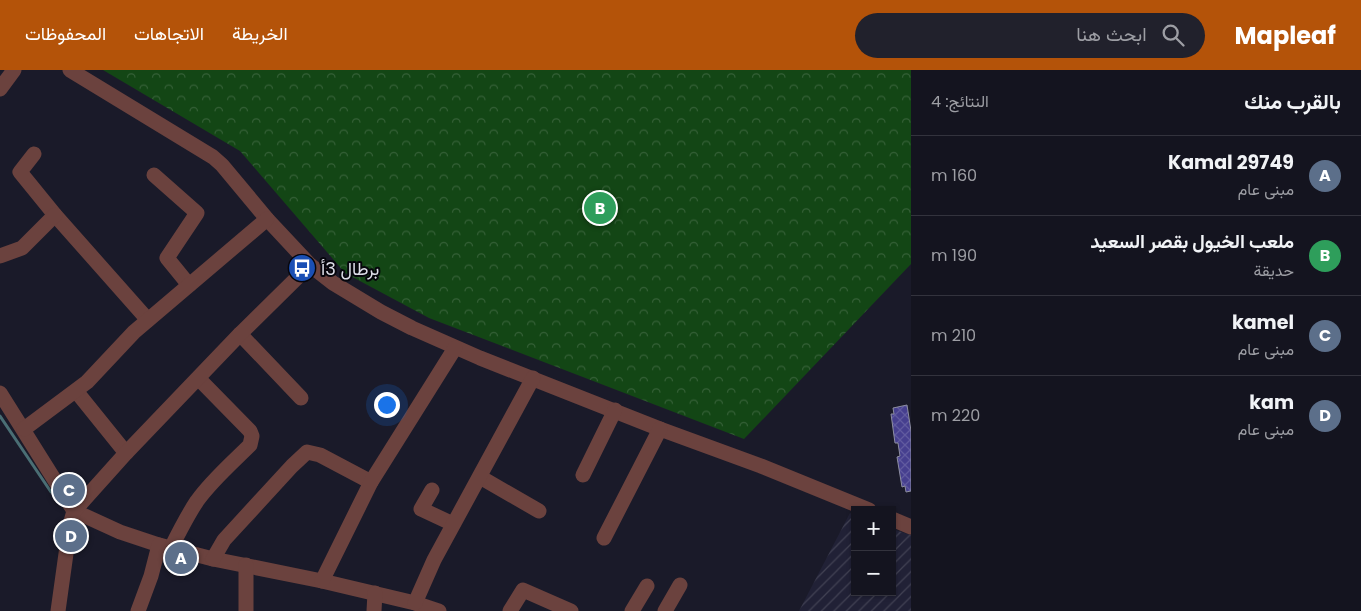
<!DOCTYPE html>
<html lang="ar">
<meta charset="utf-8">
<style>
:root{--surface:#14141f;--page:#21212c;--text:#f1f3f6;--muted:#9d9ea4;--line:#33333d;--accent:#b45309}
body{margin:0;font-family:Poppins,Vazirmatn,sans-serif;background:var(--page);color:var(--text);direction:rtl}
.controls{position:absolute;right:15px;bottom:15px;display:grid;overflow:hidden;border-radius:0px;box-shadow:0 1px 4px #0004}
.controls button{width:45px;height:45px;display:grid;place-items:center;padding:0;border:0;border-bottom:1px solid var(--line);background:var(--surface);color:var(--text);font:25px sans-serif}
.you{position:absolute;left:386px;top:334px;width:18px;height:18px;margin:-12px;border:4px solid #fff;border-radius:50%;background:#1a73e8;box-shadow:0 0 0 8px #1a73e833}
.badge{display:grid;place-items:center;width:32px;height:32px;border-radius:50%;background:var(--accent);color:#fff;font-size:16px;font-weight:700}
.pin{position:absolute;translate:-50% -50%;border:2px solid #fff;box-shadow:0 1px 5px #0006}
.list{margin:0;padding:0;list-style:none}
h2{display:flex;justify-content:space-between;align-items:center;height:65px;margin:0;padding:0 20px;font-size:21px}
h2 small{font-size:16px;font-weight:400;color:var(--muted)}
.list li{display:grid;grid-template-columns:32px 1fr auto;gap:15px;align-items:center;box-sizing:border-box;height:80px;padding:0 20px;border-top:1px solid var(--line)}
.list b{display:block;font-size:19px;white-space:nowrap}
.list p{margin:0;font-size:16px;white-space:nowrap;color:var(--muted)}
.list em{font-size:16px;font-style:normal;color:var(--muted)}
.icon{flex:none;width:28px;height:28px;fill:none;stroke:currentColor;stroke-width:2;stroke-linecap:round;stroke-linejoin:round}
.map{position:relative;flex:none;width:911px;height:541px;overflow:hidden;direction:ltr}
header{display:flex;align-items:center;gap:30px;box-sizing:border-box;height:70px;padding:0 25px;background:var(--accent);color:#fff}
header strong{font-size:24px}
nav{display:flex;gap:28px;margin-inline-start:auto;font-size:18px}
.search{width:350px;height:45px;background:var(--page);display:flex;align-items:center;gap:12px;box-sizing:border-box;padding:0 18px;border-radius:28px;color:var(--muted);font-size:19px}
main{display:flex}
aside{flex:1;background:var(--surface)}
.map>svg:first-child{display:block}
.industrial{fill:url(#industrial-furrows)}
.park{fill:url(#park-crowns)}
.lines{fill:none;stroke-linecap:round;stroke-linejoin:round}
.stream{stroke:#4a6e74;stroke-width:3}
.building{fill:url(#building-cross-hatch);stroke:#8d8ea1}
.minor{stroke:#6b423e;stroke-width:15}
.labels{text-anchor:middle;dominant-baseline:central;stroke-width:4;stroke-linejoin:round;paint-order:stroke}
.poi-label{font-size:18px;fill:#dcdde7;stroke:#06060c;text-anchor:start}
</style>
<header>
<strong>Mapleaf</strong>
<div class="search"><svg class="icon" aria-label="search" viewBox="0 0 24 24"><circle cx="10" cy="10" r="6"/><path d="M15 15l6 6"/></svg>ابحث هنا</div>
<nav><a>الخريطة</a><a>الاتجاهات</a><a>المحفوظات</a></nav>
</header>
<main>
<aside>
<h2>بالقرب منك<small>النتائج: 4</small></h2>
<ul class="list">
<li><span class="badge" style="background:#5c6f8a">A</span><div><b>Kamal 29749</b><p>مبنى عام</p></div><em>160 m</em></li>
<li><span class="badge" style="background:#2e9e5b">B</span><div><b>ملعب الخيول بقصر السعيد</b><p>حديقة</p></div><em>190 m</em></li>
<li><span class="badge" style="background:#5c6f8a">C</span><div><b>kamel</b><p>مبنى عام</p></div><em>210 m</em></li>
<li><span class="badge" style="background:#5c6f8a">D</span><div><b>kam</b><p>مبنى عام</p></div><em>220 m</em></li>
</ul>
</aside>
<div class="map">
<svg width="911" height="541" viewBox="0 0 911 541">
<defs>
<pattern id="industrial-furrows" width="10" height="10" patternUnits="userSpaceOnUse" patternTransform="scale(1.25)"><rect width="10" height="10" fill="#212136"/><path d="M-1 1l2-2M0 10L10 0M9 11l2-2" fill="none" stroke="#414153"/></pattern>
<pattern id="park-crowns" width="20" height="18" patternUnits="userSpaceOnUse" patternTransform="scale(1.25)"><rect width="20" height="18" fill="#134615"/><path d="M2 6a3 3 0 1 1 6 0M12 15a3 3 0 1 1 6 0" fill="none" stroke="#356037"/></pattern>
<pattern id="building-cross-hatch" width="8" height="8" patternUnits="userSpaceOnUse" patternTransform="scale(1.25)"><rect width="8" height="8" fill="#463f8f"/><path d="M0 0l8 8M0 8l8-8" fill="none" stroke="#605a9f"/></pattern>
</defs>
<rect width="100%" height="100%" fill="#1a1a29"/>
<path class="industrial" d="M850,443l5,2v77h37v-63l19,6v76h-112z"/>
<path class="park" d="M103,0h808v194l-167,175 -315,-121 -84,-45 -105,-122z"/>
<g class="lines">
<path class="stream" d="M0,346l51,76"/>
</g>
<path class="building" d="M907,335l4,26v60l-5,1 -1,-6 -3,1 -5,-30 3,-1 -2,-13h-3l-4,-29h3l-1,-6z"/>
<g class="lines">
<g class="minor">
<path d="M70,0l143,87 9,8 45,54 43,46 23,18 48,29 31,16 68,30 180,71 101,37 108,44"/>
<path d="M0,19l14,-19"/>
<path d="M34,84l-14,18 35,43 93,105"/>
<path d="M154,105l43,38 -30,45 22,27"/>
<path d="M0,186l22,-8 33,-33"/>
<path d="M240,264l61,64"/>
<path d="M76,321l50,62"/>
<path d="M0,323l74,118 46,21 39,13 54,14 109,22 93,22 24,8"/>
<path d="M24,359l63,-47 47,-50 133,-113"/>
<path d="M583,405l32,-65"/>
<path d="M480,407l59,34"/>
<path d="M432,420l-11,19 32,15"/>
<path d="M892,449l19,8"/>
<path d="M604,468l56,-109"/>
<path d="M171,478c8,-16 16,-32 26,-47 15,-21 35,-38 53,-56l2,-9 -2,-5 -51,-52"/>
<path d="M213,489l11,-19 68,-74 15,-14 13,3 51,27"/>
<path d="M246,495v46"/>
<path d="M322,511l49,-99 84,-134"/>
<path d="M415,533l19,-43 99,-182"/>
<path d="M58,541l12,-86 4,-14 52,-58 114,-119 70,-69"/>
<path d="M138,541l13,-35 8,-31"/>
<path d="M374,541l1,-18"/>
<path d="M510,541l13,-21 48,21"/>
<path d="M632,541l15,-25"/>
<path d="M665,541l15,-26"/>
</g>
</g>
<defs>
<g id="bus-disc" transform="scale(1.4375)"><circle r="9.5" fill="#1a4fb4" stroke="#06060c"/><path d="M-5-6H5V4H4V6H2V4H-2V6H-4V4H-5ZM-3.5-4V0h7V-4ZM-3.5 1.2v1.5H-2V1.2ZM2 1.2v1.5H3.5V1.2Z" fill="#fff"/></g>
</defs>
<g fill-rule="evenodd">
<use href="#bus-disc" x="302" y="198"/>
</g>
<g class="labels">
<g class="poi-label">
<text x="321" y="198">برطال 3أ</text>
</g>
</g>
</svg>
<div class="controls">
<button>+</button>
<button>−</button>
</div>
<div class="you"></div>
<div class="pin badge" style="left:181px;top:488px;background:#5c6f8a">A</div>
<div class="pin badge" style="left:600px;top:138px;background:#2e9e5b">B</div>
<div class="pin badge" style="left:69px;top:420px;background:#5c6f8a">C</div>
<div class="pin badge" style="left:71px;top:466px;background:#5c6f8a">D</div>
</div>
</main>
